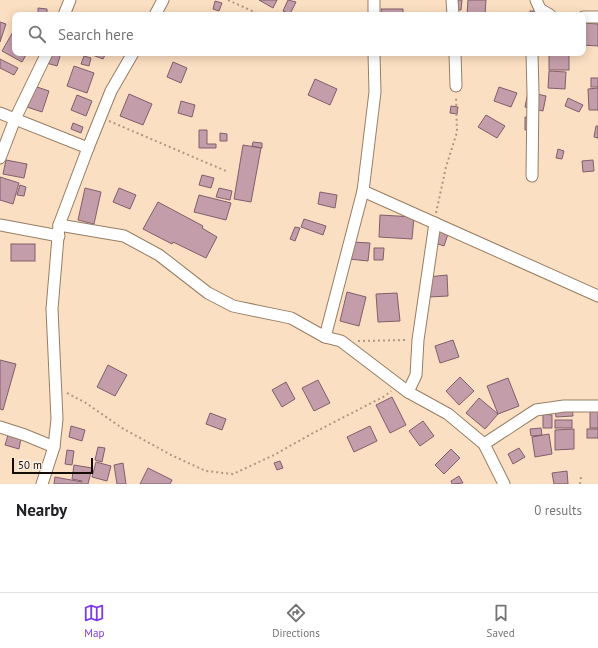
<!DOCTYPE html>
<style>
:root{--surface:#fff;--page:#f6f6f6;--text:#202124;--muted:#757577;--line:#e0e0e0;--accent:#7c3aed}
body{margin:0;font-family:"PT Sans",sans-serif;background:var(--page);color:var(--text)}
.scale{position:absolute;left:12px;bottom:10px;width:81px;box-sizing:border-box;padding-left:4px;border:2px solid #140b03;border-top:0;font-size:11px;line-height:14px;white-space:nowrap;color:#140b03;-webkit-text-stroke:3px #fbefe4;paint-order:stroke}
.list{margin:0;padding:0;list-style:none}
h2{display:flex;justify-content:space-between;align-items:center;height:52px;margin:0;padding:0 16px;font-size:17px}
h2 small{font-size:13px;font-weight:400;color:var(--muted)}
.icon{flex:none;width:22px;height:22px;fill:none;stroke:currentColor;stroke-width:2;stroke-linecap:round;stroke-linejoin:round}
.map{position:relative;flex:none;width:598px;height:484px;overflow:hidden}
.search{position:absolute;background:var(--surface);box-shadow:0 2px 10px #0003;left:12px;right:12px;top:12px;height:44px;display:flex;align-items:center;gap:10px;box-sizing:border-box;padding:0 14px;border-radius:8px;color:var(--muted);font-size:15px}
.sheet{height:108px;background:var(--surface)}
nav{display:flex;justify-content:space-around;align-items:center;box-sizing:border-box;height:56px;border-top:1px solid var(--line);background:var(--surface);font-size:11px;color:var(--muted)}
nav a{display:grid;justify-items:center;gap:2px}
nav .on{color:var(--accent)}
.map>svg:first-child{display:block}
.building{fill:#c49dab;stroke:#815e6b}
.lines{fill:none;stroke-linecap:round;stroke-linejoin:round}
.street-casing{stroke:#977e63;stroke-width:13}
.path{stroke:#ad9882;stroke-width:2;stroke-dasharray:2 3;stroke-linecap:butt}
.street{stroke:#fff;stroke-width:11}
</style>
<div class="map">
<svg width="598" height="484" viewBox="0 0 598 484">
<rect width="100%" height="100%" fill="#fbdfc2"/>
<g class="building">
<path d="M259,0h18l-4,8z"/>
<path d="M288,0l8,2 -6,12 -7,-3z"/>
<path d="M455,0h7l-1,10 -7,-1z"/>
<path d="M468,0h18l-1,15h-18z"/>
<path d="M215,1l7,2 -3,8 -6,-2z"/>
<path d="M38,8l9,1v6h-9z"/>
<path d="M381,9h22v6h-21z"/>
<rect x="530" y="11" width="13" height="4"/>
<path d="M0,22l6,2 -6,18z"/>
<path d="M583,23l15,1v22l-15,-1z"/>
<path d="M14,30h1v23h12l-5,9 -20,-11z"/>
<path d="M46,53h15l-4,13 -14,-4z"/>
<path d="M87,53h19l-3,6z"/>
<rect x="549" y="53" width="20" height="17"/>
<path d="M84,56l7,2 -2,8 -8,-2z"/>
<path d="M0,59l18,9 -4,7 -14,-7z"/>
<path d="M173,62l14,6 -6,15 -14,-6z"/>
<path d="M74,66l20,7 -7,20 -20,-7z"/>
<path d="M549,71l17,1 -1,17 -17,-1z"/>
<rect x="591" y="78" width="7" height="9"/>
<path d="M315,79l22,10 -7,16 -22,-10z"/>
<path d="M28,84l21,7 -7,21 -21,-7z"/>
<path d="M499,87l18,6 -6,14 -17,-6z"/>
<path d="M598,88v22h-9l-1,-21z"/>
<path d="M528,92l18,4 -3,15 -18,-4z"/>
<path d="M129,94l23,10 -9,21 -23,-9z"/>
<path d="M77,95l15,6 -6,15 -15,-6z"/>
<path d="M568,98l15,7 -4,7 -14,-6z"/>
<path d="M181,101l14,4 -3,12 -14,-4z"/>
<path d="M451,106l7,1 -1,7 -7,-1z"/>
<path d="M486,115l19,11 -8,12 -19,-11z"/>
<path d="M525,117h6l1,12 -7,1z"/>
<path d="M73,123l10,4 -2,6 -10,-4z"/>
<path d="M596,126h2v12l-4,-1z"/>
<path d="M199,130h8v14h9v4h-17z"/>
<path d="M220,133l7,1v7h-7z"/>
<path d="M253,142l9,1v5l-10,-2z"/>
<path d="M243,145l18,3 -10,54 -17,-3z"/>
<path d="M558,149l6,2 -2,8 -6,-1z"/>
<path d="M6,160l21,4 -3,14 -21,-4z"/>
<path d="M593,160l1,11 -11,1 -1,-11z"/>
<path d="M202,175l12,3 -3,10 -12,-3z"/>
<path d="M0,177l19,6 -6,21 -13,-4z"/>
<path d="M20,185l6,2 -2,9 -7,-1z"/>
<path d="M85,188l16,4 -7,32 -16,-4z"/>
<path d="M119,188l17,7 -6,14 -17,-7z"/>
<path d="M219,188l13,3 -2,9 -14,-3z"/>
<path d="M320,192l17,3 -2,13 -17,-4z"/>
<path d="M199,195l32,8 -5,17 -32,-8z"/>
<path d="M158,202l45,24 -1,2 15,9 -11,21 -33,-16 -1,2 -29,-15z"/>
<path d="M380,215l34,2 -2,22 -33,-2z"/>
<path d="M304,219l22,7 -3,9 -22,-8z"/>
<path d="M439,221l12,4 -7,21 -12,-4z"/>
<path d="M295,227l5,1 -5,13 -5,-2z"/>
<path d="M351,242l19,1 -2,18 -19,-2z"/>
<rect x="11" y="244" width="24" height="17"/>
<path d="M374,248h10l-1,12h-9z"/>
<path d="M447,275l1,21 -19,1 -1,-20z"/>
<path d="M347,292l19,5 -7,29 -19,-5z"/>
<path d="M397,293l3,28 -22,1 -2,-28z"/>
<path d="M453,340l6,17 -19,6 -5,-17z"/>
<path d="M0,360l16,4 -13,46 -3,-1z"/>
<path d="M108,365l19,10 -12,21 -18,-9z"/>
<path d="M460,377l14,14 -15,14 -13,-14z"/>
<path d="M508,378l11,28 -21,8 -11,-28z"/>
<path d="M318,380l12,23 -16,8 -12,-23z"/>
<path d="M286,382l9,17 -13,8 -10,-17z"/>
<path d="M392,397l14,28 -16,8 -14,-28z"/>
<path d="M479,398l19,16 -13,15 -19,-16z"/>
<path d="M572,406l1,10 -17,1 -1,-9z"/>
<rect x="590" y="411" width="8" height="17"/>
<path d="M210,413l16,6 -4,11 -16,-6z"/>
<path d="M543,414l9,1v13h-9z"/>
<rect x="555" y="420" width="17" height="8"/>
<path d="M423,421l11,15 -14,10 -11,-15z"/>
<path d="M71,426l14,4 -3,11 -13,-4z"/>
<path d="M370,426l7,15 -23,11 -7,-15z"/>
<path d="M541,428l1,7 -11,1 -1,-7z"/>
<path d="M574,429v20l-19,1v-20z"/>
<rect x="587" y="429" width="11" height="9"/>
<path d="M549,434l3,20 -17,3 -3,-20z"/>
<path d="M8,435l13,3 -2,11 -14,-4z"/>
<path d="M98,447l7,1 -3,14 -7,-2z"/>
<path d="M519,448l6,9 -12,7 -5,-10z"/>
<path d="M451,449l9,9 -16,16 -9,-9z"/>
<path d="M67,450l7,1 -2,14 -7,-1z"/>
<path d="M280,461l3,7 -6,2 -3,-7z"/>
<path d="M96,462l15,4 -4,15 -15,-4z"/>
<path d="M123,463l3,21h-9l-3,-19z"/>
<path d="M74,465l18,3 -4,16h-34l1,-7 27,5v-1l-10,-2z"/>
<path d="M148,468l24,12 -2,4h-30z"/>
<path d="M567,471l1,13h-14l-2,-11z"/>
<path d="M459,476l4,7 -11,1 -1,-3z"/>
</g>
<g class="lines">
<g class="street-casing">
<g id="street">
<path d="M374,0v15"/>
<path d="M452,0l1,15"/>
<path d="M536,0l4,9 10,6"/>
<path d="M64,15l6,-15"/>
<path d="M155,15l8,-15"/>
<path d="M583,17h15"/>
<path d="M455,53l1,33"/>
<path d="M532,53l1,41 -1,82"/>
<path d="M0,113l88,35"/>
<path d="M0,158l15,-39 32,-66"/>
<path d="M363,191l235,105"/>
<path d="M0,225l59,11"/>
<path d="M59,225l65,11 35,19 49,38 25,13 58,12 34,19 16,4 67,51 40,22 36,30 20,40"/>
<path d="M325,337l38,-146 12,-99 -1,-39"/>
<path d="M408,392l8,-17 2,-35 17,-117"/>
<path d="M0,427l25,8 29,12"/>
<path d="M484,444l52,-34 28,-4h34"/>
<path d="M42,484l12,-37 3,-28 -5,-110 7,-84 29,-77 23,-57 22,-38"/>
</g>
</g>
<g class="path">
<path d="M228,0l33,15"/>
<path d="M109,121l117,50"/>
<path d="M436,213l10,-46 11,-35 -1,-36"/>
<path d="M358,341l50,-1"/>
<path d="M67,393l19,10 36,25 51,28 33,15 27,3 41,-19 39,-22 72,-37 6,-5"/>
<path d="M580,484l1,-7"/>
</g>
<use href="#street" class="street"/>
</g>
</svg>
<div class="scale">50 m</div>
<div class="search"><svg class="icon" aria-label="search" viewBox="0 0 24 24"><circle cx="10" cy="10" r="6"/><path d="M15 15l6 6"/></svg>Search here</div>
</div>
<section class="sheet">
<h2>Nearby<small>0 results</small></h2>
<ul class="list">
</ul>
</section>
<nav>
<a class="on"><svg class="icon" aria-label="map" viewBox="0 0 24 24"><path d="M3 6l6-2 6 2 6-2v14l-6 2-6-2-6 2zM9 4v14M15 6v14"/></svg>Map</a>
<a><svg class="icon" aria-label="directions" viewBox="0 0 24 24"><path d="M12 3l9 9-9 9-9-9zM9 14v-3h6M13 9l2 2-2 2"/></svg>Directions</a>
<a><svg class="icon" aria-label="saved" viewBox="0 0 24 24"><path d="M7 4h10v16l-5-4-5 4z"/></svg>Saved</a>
</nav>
